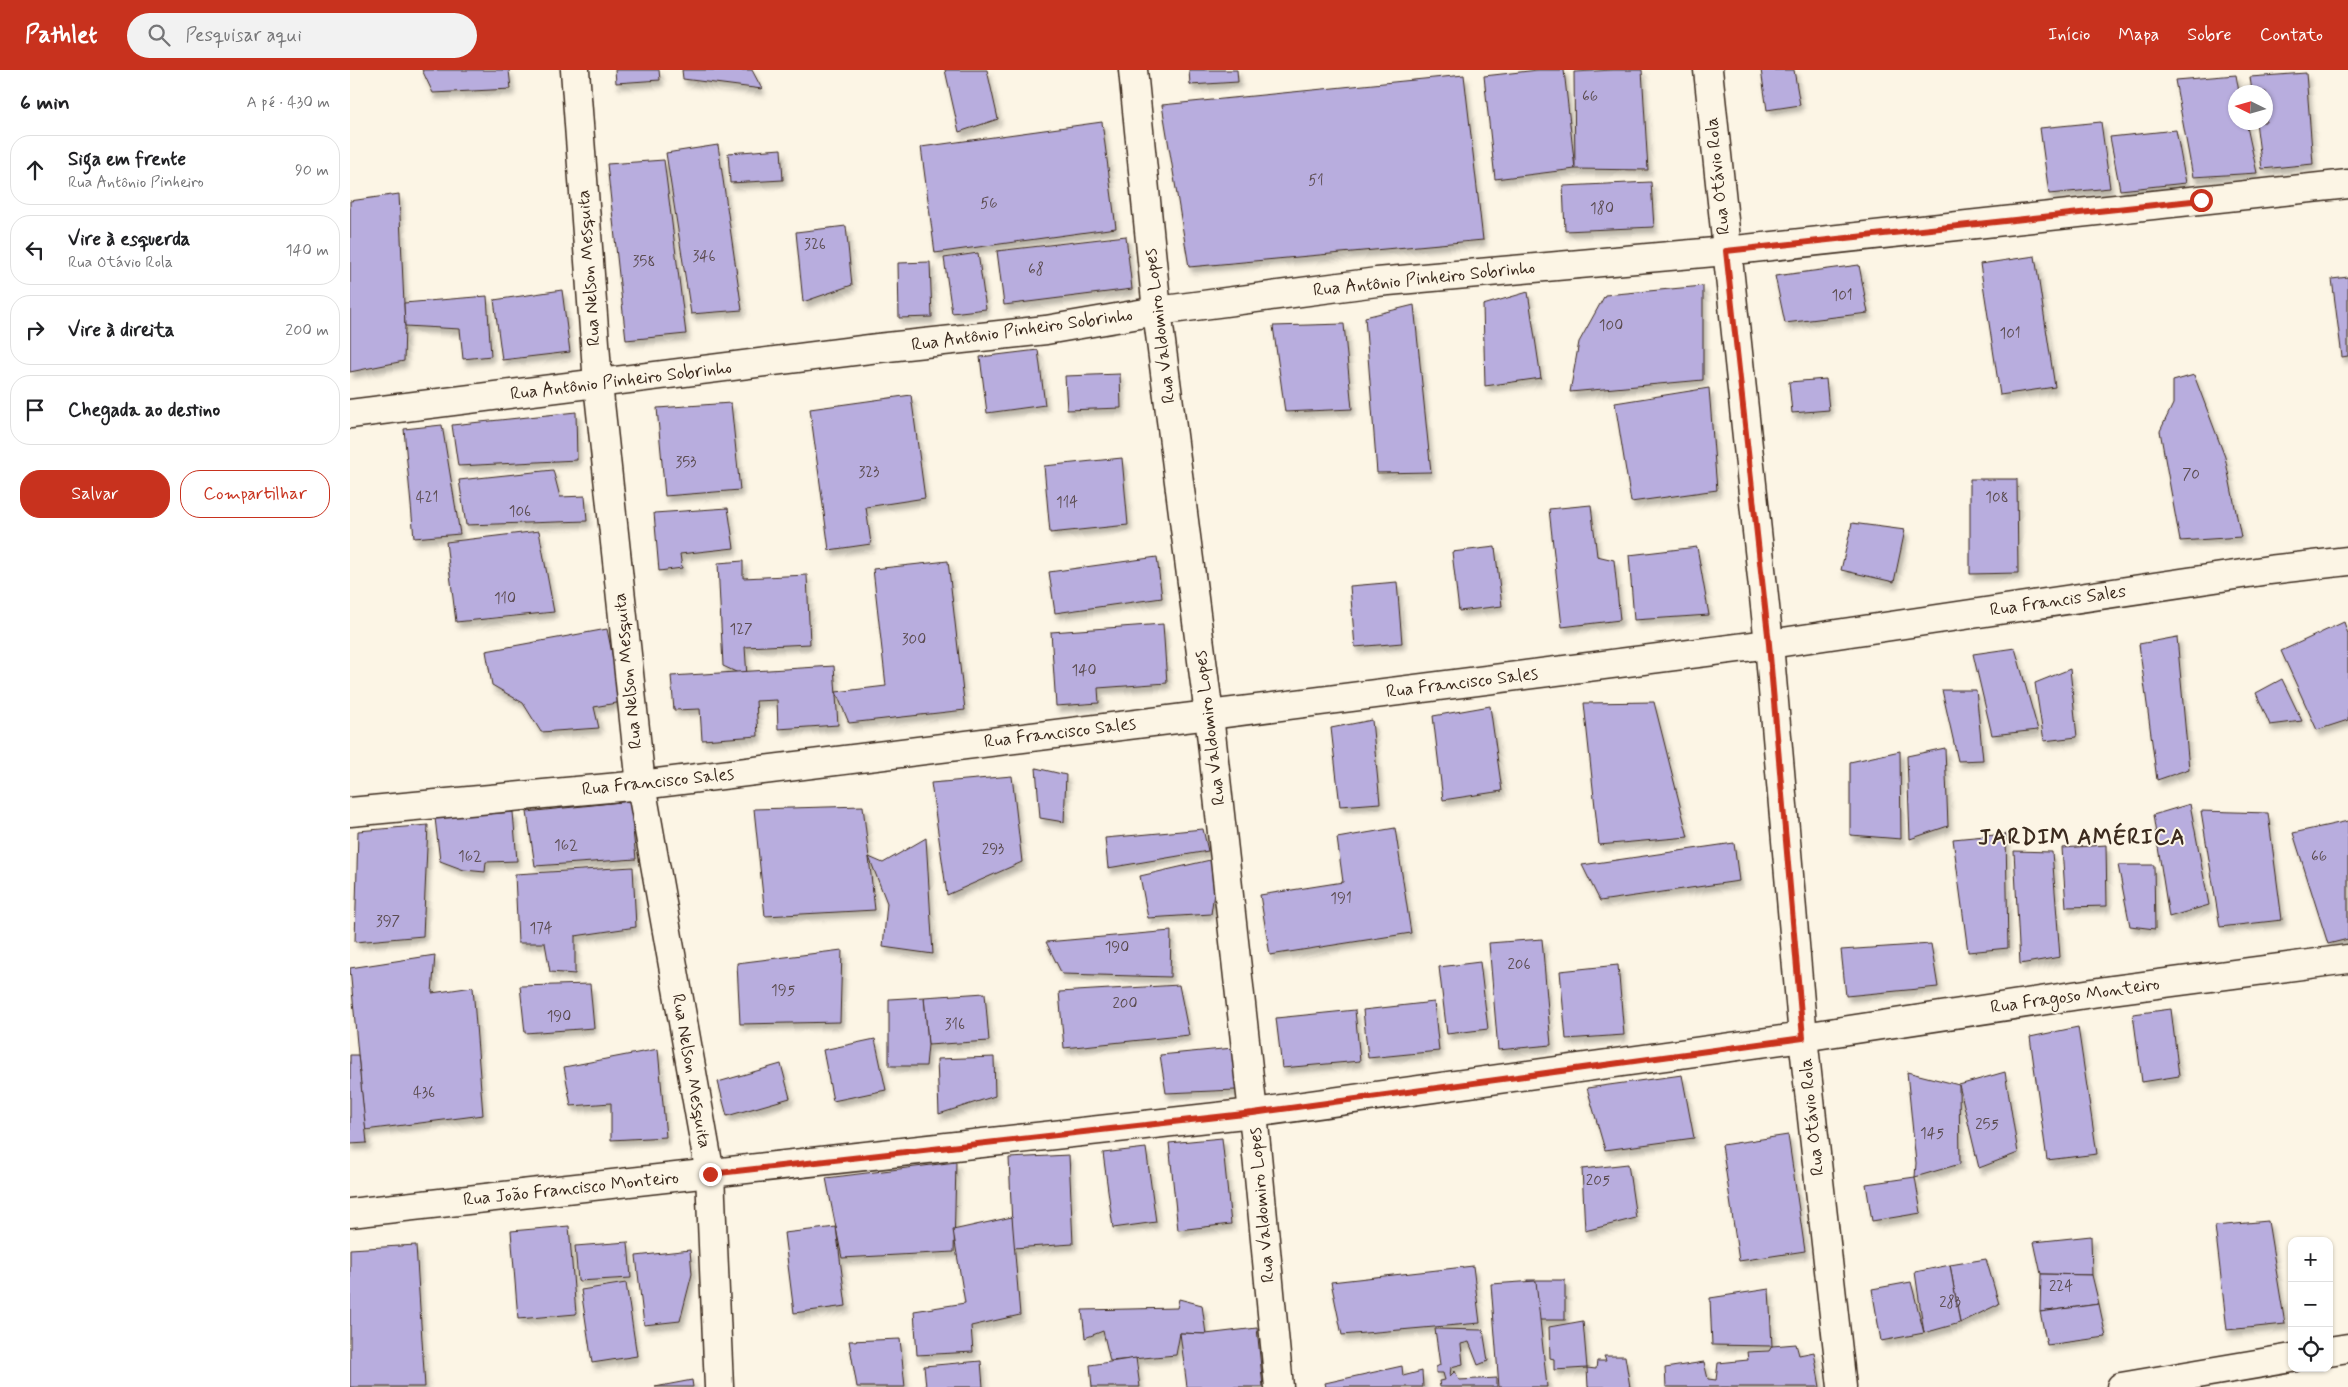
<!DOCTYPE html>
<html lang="pt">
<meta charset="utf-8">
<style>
:root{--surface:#fff;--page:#f2f2f2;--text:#202124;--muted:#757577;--line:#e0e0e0;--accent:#c8321e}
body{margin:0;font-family:Mynerve,sans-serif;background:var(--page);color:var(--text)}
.controls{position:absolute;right:15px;bottom:15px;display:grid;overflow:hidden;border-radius:10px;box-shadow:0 1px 4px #0004}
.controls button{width:45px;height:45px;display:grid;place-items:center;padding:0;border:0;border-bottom:1px solid var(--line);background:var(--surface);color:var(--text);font:25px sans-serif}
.compass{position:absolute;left:1878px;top:15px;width:45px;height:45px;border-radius:50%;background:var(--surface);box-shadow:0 1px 4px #0004;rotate:275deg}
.stop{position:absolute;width:15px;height:15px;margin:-11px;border:4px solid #c8321e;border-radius:50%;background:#fff}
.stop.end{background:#c8321e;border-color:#fff;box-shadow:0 1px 5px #0008}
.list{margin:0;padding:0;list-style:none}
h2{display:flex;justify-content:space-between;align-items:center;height:65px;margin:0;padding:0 20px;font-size:21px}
h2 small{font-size:16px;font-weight:400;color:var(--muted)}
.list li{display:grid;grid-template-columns:32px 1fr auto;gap:15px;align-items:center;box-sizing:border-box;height:70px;margin:0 10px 10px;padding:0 10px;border:1px solid var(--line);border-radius:20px}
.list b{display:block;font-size:19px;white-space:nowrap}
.list p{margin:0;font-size:16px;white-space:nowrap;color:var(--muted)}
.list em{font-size:16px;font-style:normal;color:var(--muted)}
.actions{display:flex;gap:10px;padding:15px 20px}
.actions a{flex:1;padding:11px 0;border:1px solid var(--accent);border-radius:20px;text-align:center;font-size:18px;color:var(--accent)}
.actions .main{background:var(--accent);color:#fff}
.icon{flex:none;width:28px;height:28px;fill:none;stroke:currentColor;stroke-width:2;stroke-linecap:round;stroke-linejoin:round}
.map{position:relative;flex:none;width:1998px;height:1317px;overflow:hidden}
header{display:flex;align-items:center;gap:30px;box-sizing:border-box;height:70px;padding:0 25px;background:var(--accent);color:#fff}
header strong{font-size:24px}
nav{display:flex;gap:28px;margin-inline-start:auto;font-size:18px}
.search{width:350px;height:45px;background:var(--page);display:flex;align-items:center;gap:12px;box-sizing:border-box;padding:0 18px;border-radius:28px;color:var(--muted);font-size:19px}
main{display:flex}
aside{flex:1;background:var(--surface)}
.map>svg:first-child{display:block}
.building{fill:#b8adde;stroke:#3b2a1e;filter:url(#shadow)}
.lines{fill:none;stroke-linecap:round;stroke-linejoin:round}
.minor-casing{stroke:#3b2a1e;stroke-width:31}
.tertiary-casing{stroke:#3b2a1e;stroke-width:31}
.minor{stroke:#fcf5e5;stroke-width:28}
.tertiary{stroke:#fcf5e5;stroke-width:28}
.route{stroke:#c8321e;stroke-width:6}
.labels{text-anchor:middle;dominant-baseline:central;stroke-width:4;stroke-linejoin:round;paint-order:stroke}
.number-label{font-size:15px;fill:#5a4b4e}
.street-label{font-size:18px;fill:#3b2a1e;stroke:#fcf5e5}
.district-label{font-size:22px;font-weight:bold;letter-spacing:1px;fill:#3b2a1e;stroke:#fcf5e5}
</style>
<header>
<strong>Pathlet</strong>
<div class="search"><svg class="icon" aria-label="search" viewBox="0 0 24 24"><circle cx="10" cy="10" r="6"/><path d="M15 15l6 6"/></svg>Pesquisar aqui</div>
<nav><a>Início</a><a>Mapa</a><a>Sobre</a><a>Contato</a></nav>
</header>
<main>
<aside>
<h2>6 min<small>A pé · 430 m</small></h2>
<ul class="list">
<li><svg class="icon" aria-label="ahead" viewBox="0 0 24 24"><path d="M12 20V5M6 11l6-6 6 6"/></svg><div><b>Siga em frente</b><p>Rua Antônio Pinheiro</p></div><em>90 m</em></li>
<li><svg class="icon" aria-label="left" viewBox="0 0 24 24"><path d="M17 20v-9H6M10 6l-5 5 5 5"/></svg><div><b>Vire à esquerda</b><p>Rua Otávio Rola</p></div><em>140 m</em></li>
<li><svg class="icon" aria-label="right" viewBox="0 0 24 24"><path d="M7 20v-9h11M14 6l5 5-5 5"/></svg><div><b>Vire à direita</b></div><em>200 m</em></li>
<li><svg class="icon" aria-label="arrive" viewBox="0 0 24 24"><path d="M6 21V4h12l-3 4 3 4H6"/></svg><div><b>Chegada ao destino</b></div></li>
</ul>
<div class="actions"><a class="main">Salvar</a><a>Compartilhar</a></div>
</aside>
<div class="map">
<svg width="1998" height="1317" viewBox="0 0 1998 1317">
<defs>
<filter id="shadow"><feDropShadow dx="3" dy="5.5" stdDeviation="2.5" flood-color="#0004"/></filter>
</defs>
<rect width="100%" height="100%" fill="#fcf5e5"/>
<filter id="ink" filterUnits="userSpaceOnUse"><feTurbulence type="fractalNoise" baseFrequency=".02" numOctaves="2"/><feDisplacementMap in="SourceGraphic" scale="10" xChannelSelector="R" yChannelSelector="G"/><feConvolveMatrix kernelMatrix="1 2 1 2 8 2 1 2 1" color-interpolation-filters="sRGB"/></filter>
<g filter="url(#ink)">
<g class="building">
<path d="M72,0h87l2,19 -78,4z"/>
<path d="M265,0h44l1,10 -44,3z"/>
<path d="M332,0h70l10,19 -79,-10z"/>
<path d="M595,0h42l11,49 -39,13z"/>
<path d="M839,0h48l1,12 -48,3z"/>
<path d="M1188,0h26l11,99 -80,10 -11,-103z"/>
<path d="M1264,0h28l6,100 -73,-1 -1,-97z"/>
<path d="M1411,0h33l6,35 -33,5z"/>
<path d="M1956,3l7,91 -51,5 -6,-47h10v-30h-14l-2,-15z"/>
<path d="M1114,5l19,165 -294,27 -27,-162z"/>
<path d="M1886,5l3,17h-3v30h10l11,51 -64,4 -18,-97z"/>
<path d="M752,52l14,106 -181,25 -14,-106z"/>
<path d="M1751,52l9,66 -61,6 -9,-66z"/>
<path d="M1826,60l10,53 -66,7 -10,-53z"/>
<path d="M368,75l24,165 -51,4 -25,-161z"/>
<path d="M431,79l2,31 -53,3 -2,-30z"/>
<path d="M314,90l22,174 -60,6 -19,-176z"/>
<path d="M1301,112l3,45 -89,4 -2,-45z"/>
<path d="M49,124l6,132 -1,35 -54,11v-171z"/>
<path d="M496,156l6,59 -49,17 -7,-70z"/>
<path d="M776,166l6,53 -128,16 -7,-54z"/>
<path d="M628,183l8,56 -34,4 -8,-55z"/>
<path d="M1685,186l20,131 -55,8 -20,-131z"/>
<path d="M580,192l2,55 -33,1 -1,-55z"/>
<path d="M1509,195l9,48 -83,10 -10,-47z"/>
<path d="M1998,207v79l-6,1 -10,-78z"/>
<path d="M1353,216v94l-133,12 9,-50 26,-47z"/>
<path d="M212,220l8,62 -68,8 -8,-60z"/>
<path d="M1178,222l13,86 -56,8 -2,-81z"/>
<path d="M137,226l4,60 -28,3 -3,-30 -55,-3 -1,-23z"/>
<path d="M1064,235l17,167 -54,1 -12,-156z"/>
<path d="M994,254l8,85 -67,3 -12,-86z"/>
<path d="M688,280l7,55 -58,8 -7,-56z"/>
<path d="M770,304l1,34 -54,2 -2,-34z"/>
<path d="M1844,305l31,82 16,80 -61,4 -20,-110 13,-27v-23z"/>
<path d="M1476,309l3,31 -37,3 -3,-31z"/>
<path d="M1359,318l8,102 -86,12 -16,-99z"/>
<path d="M561,325l14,103 -59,9 5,37 -42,6 -19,-141z"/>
<path d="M381,333l9,87 -75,6 -8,-88z"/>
<path d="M226,342l1,48 -119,6 -6,-41z"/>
<path d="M92,355l18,109 -46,4 -10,-109z"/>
<path d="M772,388l6,67 -78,8 -6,-67z"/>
<path d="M203,400l7,27 25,-1 2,25 -121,4 -7,-45z"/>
<path d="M1620,409h47l1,94 -48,1z"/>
<path d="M1241,435l6,51 17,4 6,60 -58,7 -13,-118z"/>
<path d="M378,438l6,40 -54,6 2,14 -23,3 -5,-58z"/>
<path d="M1502,453l53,7 -11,52 -53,-12z"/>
<path d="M189,461l15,81 -98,10 -10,-80z"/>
<path d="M1145,477l7,59 -43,5 -7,-59z"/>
<path d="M1347,477l12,68 -75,5 -5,-65z"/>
<path d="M807,487l5,41 -107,15 -6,-41z"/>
<path d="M393,491v17l64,-3 3,69 -65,3 2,30 -24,-11 -5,-103z"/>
<path d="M598,491l17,149 -116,13 -13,-31 50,-6 -13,-117z"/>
<path d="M1047,512l5,61 -47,4 -5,-61z"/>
<path d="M1994,552l4,12v86l-31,10 -36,-79z"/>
<path d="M813,554l4,59 -69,5 1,15 -43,3 -5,-74z"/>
<path d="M257,559l15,73 -28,5 5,21 -58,4 -18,-29 -31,-18 -6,-34z"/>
<path d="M1827,567l12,132 -32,11 -18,-136z"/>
<path d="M1665,578l23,82 -46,5 -19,-81z"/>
<path d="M484,596l4,59 -60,4 -1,-29 -21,1 2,35 -56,4 -2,-31 -26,1 -3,-34z"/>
<path d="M1720,599l7,68 -33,4 -9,-58z"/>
<path d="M1932,609l20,42 -32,4 -14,-32z"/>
<path d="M1592,620h34l7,70 -25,1z"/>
<path d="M1304,632l34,135 -89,8 -15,-142z"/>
<path d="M1140,636l12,85 -59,9 -10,-84z"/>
<path d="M1022,650l8,83 -40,3 -9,-78z"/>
<path d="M1595,678l3,78 -38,13 -3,-83z"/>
<path d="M1550,681l1,88 -51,-4v-73z"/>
<path d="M686,698l30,7 -2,47 -24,-4z"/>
<path d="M662,706l10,86 -75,33 -16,-112z"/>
<path d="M280,731l6,58 -101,7 -8,-54z"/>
<path d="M1840,734l19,101 -40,12 -16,-102z"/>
<path d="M513,736l12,104 -110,6 -11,-107z"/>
<path d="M1851,741l67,2 14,107 -62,7z"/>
<path d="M163,742l4,49 -31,1 -1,10 -21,-2 -24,-9 -5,-43z"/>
<path d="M1998,751v118l-20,5 -35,-111z"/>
<path d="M78,755l-5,111 -68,6 3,-111z"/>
<path d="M1045,758l16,105 -141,22 -10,-60 83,-13 -6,-44z"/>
<path d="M853,759l5,22 -100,17 -3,-30z"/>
<path d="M1656,764l2,114 -40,4 -15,-113z"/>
<path d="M576,768l7,116 -50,-7 4,-44 -18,-46 14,6z"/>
<path d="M1384,773l5,38 -139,20 -18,-36z"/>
<path d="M1756,775l1,61 -41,1 -4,-59z"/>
<path d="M1664,781l38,1 8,105 -40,7z"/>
<path d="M869,788l-8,56 -63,4 -8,-42z"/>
<path d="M1768,795h36l1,64 -25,-3z"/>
<path d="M283,797l3,60 -61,9v38l-25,-2 -5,-29h-27l-3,-69z"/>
<path d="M821,861l-1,46 -108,-3 -16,-32z"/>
<path d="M1192,869l9,106 -53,5 -9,-107z"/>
<path d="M1581,874l7,43 -92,9 -5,-46z"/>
<path d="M492,880l-2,72 -100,2 -3,-61z"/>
<path d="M85,885l-3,38 41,-6 10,128 -118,15 -15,-162z"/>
<path d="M1130,892l8,67 -41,5 -8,-67z"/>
<path d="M1268,895l6,70 -58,4 -6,-68z"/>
<path d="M240,914l4,44 -69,5 -5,-47z"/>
<path d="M829,915l10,50 -125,13 -5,-56z"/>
<path d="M635,923l4,48 -61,4 -4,-48z"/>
<path d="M574,927l4,48 -2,21h-37v-67z"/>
<path d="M1084,932l5,49 -71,7 -5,-48z"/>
<path d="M1821,939l8,67 -37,6 -9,-68z"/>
<path d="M1005,940l5,51 -78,7 -6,-50z"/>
<path d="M1728,957l19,127 -50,6 -17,-123z"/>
<path d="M525,969l11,51 -53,11 -10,-51z"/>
<path d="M883,978l3,42 -70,3 -6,-38z"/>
<path d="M308,979l8,88 -55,3v-37l-40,3 -7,-39z"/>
<path d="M0,985h8l9,88 -17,1z"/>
<path d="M644,987l1,39 -56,18 -2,-55z"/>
<path d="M431,994l9,34 -63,18 -9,-34z"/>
<path d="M1557,1002l52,13 1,79 -45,13 1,-14z"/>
<path d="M1655,1002l13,81 -39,15 -20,-83z"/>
<path d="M1332,1005l12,63 -89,12 -18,-62z"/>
<path d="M1438,1065l17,116 -66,10 -17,-116z"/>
<path d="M872,1068l9,86 -53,6 -9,-87z"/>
<path d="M796,1078l10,74 -43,6 -10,-75z"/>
<path d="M719,1085l4,89 -60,4 -4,-90z"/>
<path d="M606,1092l-2,90 -112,6 -16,-80z"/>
<path d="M1278,1094l8,54 -51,13 -3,-62z"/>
<path d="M1565,1107l6,36 -49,8 -6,-37z"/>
<path d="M662,1147l8,98 -49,11 2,26 -56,3 -3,-44 51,-8 -12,-73z"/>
<path d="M1918,1151l17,103 -58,6 -12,-104z"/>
<path d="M219,1156l7,88 -58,5 -7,-88z"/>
<path d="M486,1157l10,79 -52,7 -10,-80z"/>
<path d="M1741,1166l1,39 -51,-1 -7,-32z"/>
<path d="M278,1172l3,36 -53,3 -3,-35z"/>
<path d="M66,1175l9,142h-75v-138z"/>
<path d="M340,1180l2,24 -12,47 -36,4 -8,-69z"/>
<path d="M1636,1189l13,45 -39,19 -10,-58z"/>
<path d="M1600,1195l10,58 -36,10 -9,-61z"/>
<path d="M1123,1196l7,57 -138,12 -11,-53z"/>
<path d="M1691,1204l51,1 7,29 -59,8z"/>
<rect x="1177" y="1210" width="38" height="40"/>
<path d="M1186,1211l11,106h-48l-8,-103z"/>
<path d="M1561,1212l13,51 -43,8 -9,-52z"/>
<path d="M276,1213l11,73 -45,7 -11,-73z"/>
<path d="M1419,1219l3,57 -60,-1 -2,-47z"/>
<path d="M829,1229l23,6 4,29 -26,-1 -4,22 -66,6 -7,-30 -18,7 -3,-28 95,-2z"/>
<path d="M1749,1234l7,33 -59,8 -7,-33z"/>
<path d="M1233,1251l4,47 -33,2v-11l-4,-1 -1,-31z"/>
<path d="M907,1258l6,59h-76l-7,-54 26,1z"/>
<path d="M1085,1259l48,1 5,31 -10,4 -9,-23 -8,2 2,20 -12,3 -1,9 5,-5 4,9 38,-2v9h-57l-1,-6 6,-1 -2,-7h-7v-6l4,-2z"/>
<path d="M550,1269l5,48h-48l-8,-46z"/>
<path d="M1446,1274l3,11 15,-3 6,35h-154l-1,-19 39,-6 4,17 8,1 2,-17 30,-3 -1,-8 22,-1 3,-5z"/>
<path d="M1254,1286h21l5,31h-42l-1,-19 9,1 1,-8h9z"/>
<path d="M786,1288l4,29h-48l-2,-22z"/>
<path d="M631,1291l2,26h-57l-2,-21z"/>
<path d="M1052,1296l1,10 19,-5 1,16h-97l-1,-4z"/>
<path d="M342,1310l1,7h-38z"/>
</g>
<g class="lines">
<g class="minor-casing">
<g id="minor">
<path d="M225,0l23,314 43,401 69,389 9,213"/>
<path d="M0,344l528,-66 168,-18 111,-19 220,-29 349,-31 622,-67"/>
<path d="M0,742l291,-27 568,-70 560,-71 500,-74 79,-9"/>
<path d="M0,1143l903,-100 550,-76 309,-47 236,-31"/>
<path d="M1979,1281l19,-3"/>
<path d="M1771,1317l171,-29"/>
</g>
</g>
<g class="tertiary-casing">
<g id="tertiary">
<path d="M783,0l24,241 52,404 44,398 26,274"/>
<path d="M1358,0l61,574 34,393 39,350"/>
</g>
</g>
<use href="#minor" class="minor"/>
<use href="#tertiary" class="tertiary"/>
</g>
</g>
<g class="lines" filter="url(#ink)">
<path class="route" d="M360,1104l543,-61 550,-75 -34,-394 -43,-393 475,-51"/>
</g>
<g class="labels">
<g class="number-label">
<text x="1240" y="27">66</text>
<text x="966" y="111">51</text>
<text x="639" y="134">56</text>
<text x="1252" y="139">180</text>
<text x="465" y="175">326</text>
<text x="354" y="187">346</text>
<text x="294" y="192">358</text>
<text x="686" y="200">68</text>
<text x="1492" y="226">101</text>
<text x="1261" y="256">100</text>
<text x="1660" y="264">101</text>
<text x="336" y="393">353</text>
<text x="519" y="403">323</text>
<text x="1841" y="405">70</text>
<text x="77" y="428">421</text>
<text x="1647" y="428">108</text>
<text x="717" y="433">114</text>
<text x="170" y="442">106</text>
<text x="155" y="529">110</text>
<text x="391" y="560">127</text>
<text x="564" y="570">300</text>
<text x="734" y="601">140</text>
<text x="216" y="776">162</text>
<text x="643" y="780">293</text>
<text x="120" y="787">162</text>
<text x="1969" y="787">66</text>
<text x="991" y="829">191</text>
<text x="38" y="852">397</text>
<text x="191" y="859">174</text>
<text x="767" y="878">190</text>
<text x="1169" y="895">206</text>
<text x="433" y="921">195</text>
<text x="775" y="934">200</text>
<text x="209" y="947">190</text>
<text x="605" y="955">316</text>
<text x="74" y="1023">436</text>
<text x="1637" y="1055">255</text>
<text x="1582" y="1064">145</text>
<text x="1248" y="1111">205</text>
<text x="1711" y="1217">224</text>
<text x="1600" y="1233">283</text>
</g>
<g class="street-label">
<text transform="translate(1368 106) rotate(-96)">Rua Otávio Rola</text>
<text transform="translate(239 198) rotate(-94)">Rua Nelson Mesquita</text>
<text transform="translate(1074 209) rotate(-6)">Rua Antônio Pinheiro Sobrinho</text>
<text transform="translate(810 256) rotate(-97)">Rua Valdomiro Lopes</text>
<text transform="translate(672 260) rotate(-8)">Rua Antônio Pinheiro Sobrinho</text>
<text transform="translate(271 311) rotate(-7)">Rua Antônio Pinheiro Sobrinho</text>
<text transform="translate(1708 531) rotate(-8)">Rua Francis Sales</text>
<text transform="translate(278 601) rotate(-96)">Rua Nelson Mesquita</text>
<text transform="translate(1112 613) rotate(-7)">Rua Francisco Sales</text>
<text transform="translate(860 658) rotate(-97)">Rua Valdomiro Lopes</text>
<text transform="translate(710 663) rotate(-7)">Rua Francisco Sales</text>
<text transform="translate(308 712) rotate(-6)">Rua Francisco Sales</text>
<text transform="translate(1725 926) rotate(-8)">Rua Fragoso Monteiro</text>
<text transform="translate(341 1001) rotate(80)">Rua Nelson Mesquita</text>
<text transform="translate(1462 1047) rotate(-96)">Rua Otávio Rola</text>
<text transform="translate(221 1119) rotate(-6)">Rua João Francisco Monteiro</text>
<text transform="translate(912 1135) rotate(-95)">Rua Valdomiro Lopes</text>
</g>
<g class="district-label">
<text x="1732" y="768">JARDIM AMÉRICA</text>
</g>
</g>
</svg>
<div class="controls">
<button>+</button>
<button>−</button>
<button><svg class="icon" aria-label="locate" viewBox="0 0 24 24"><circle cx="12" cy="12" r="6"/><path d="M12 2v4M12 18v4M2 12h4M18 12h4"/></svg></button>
</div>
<svg class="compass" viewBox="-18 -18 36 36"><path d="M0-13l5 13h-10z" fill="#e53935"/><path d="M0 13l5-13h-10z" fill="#757577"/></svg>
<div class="stop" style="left:1851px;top:130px"></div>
<div class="stop end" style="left:360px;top:1104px"></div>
</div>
</main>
